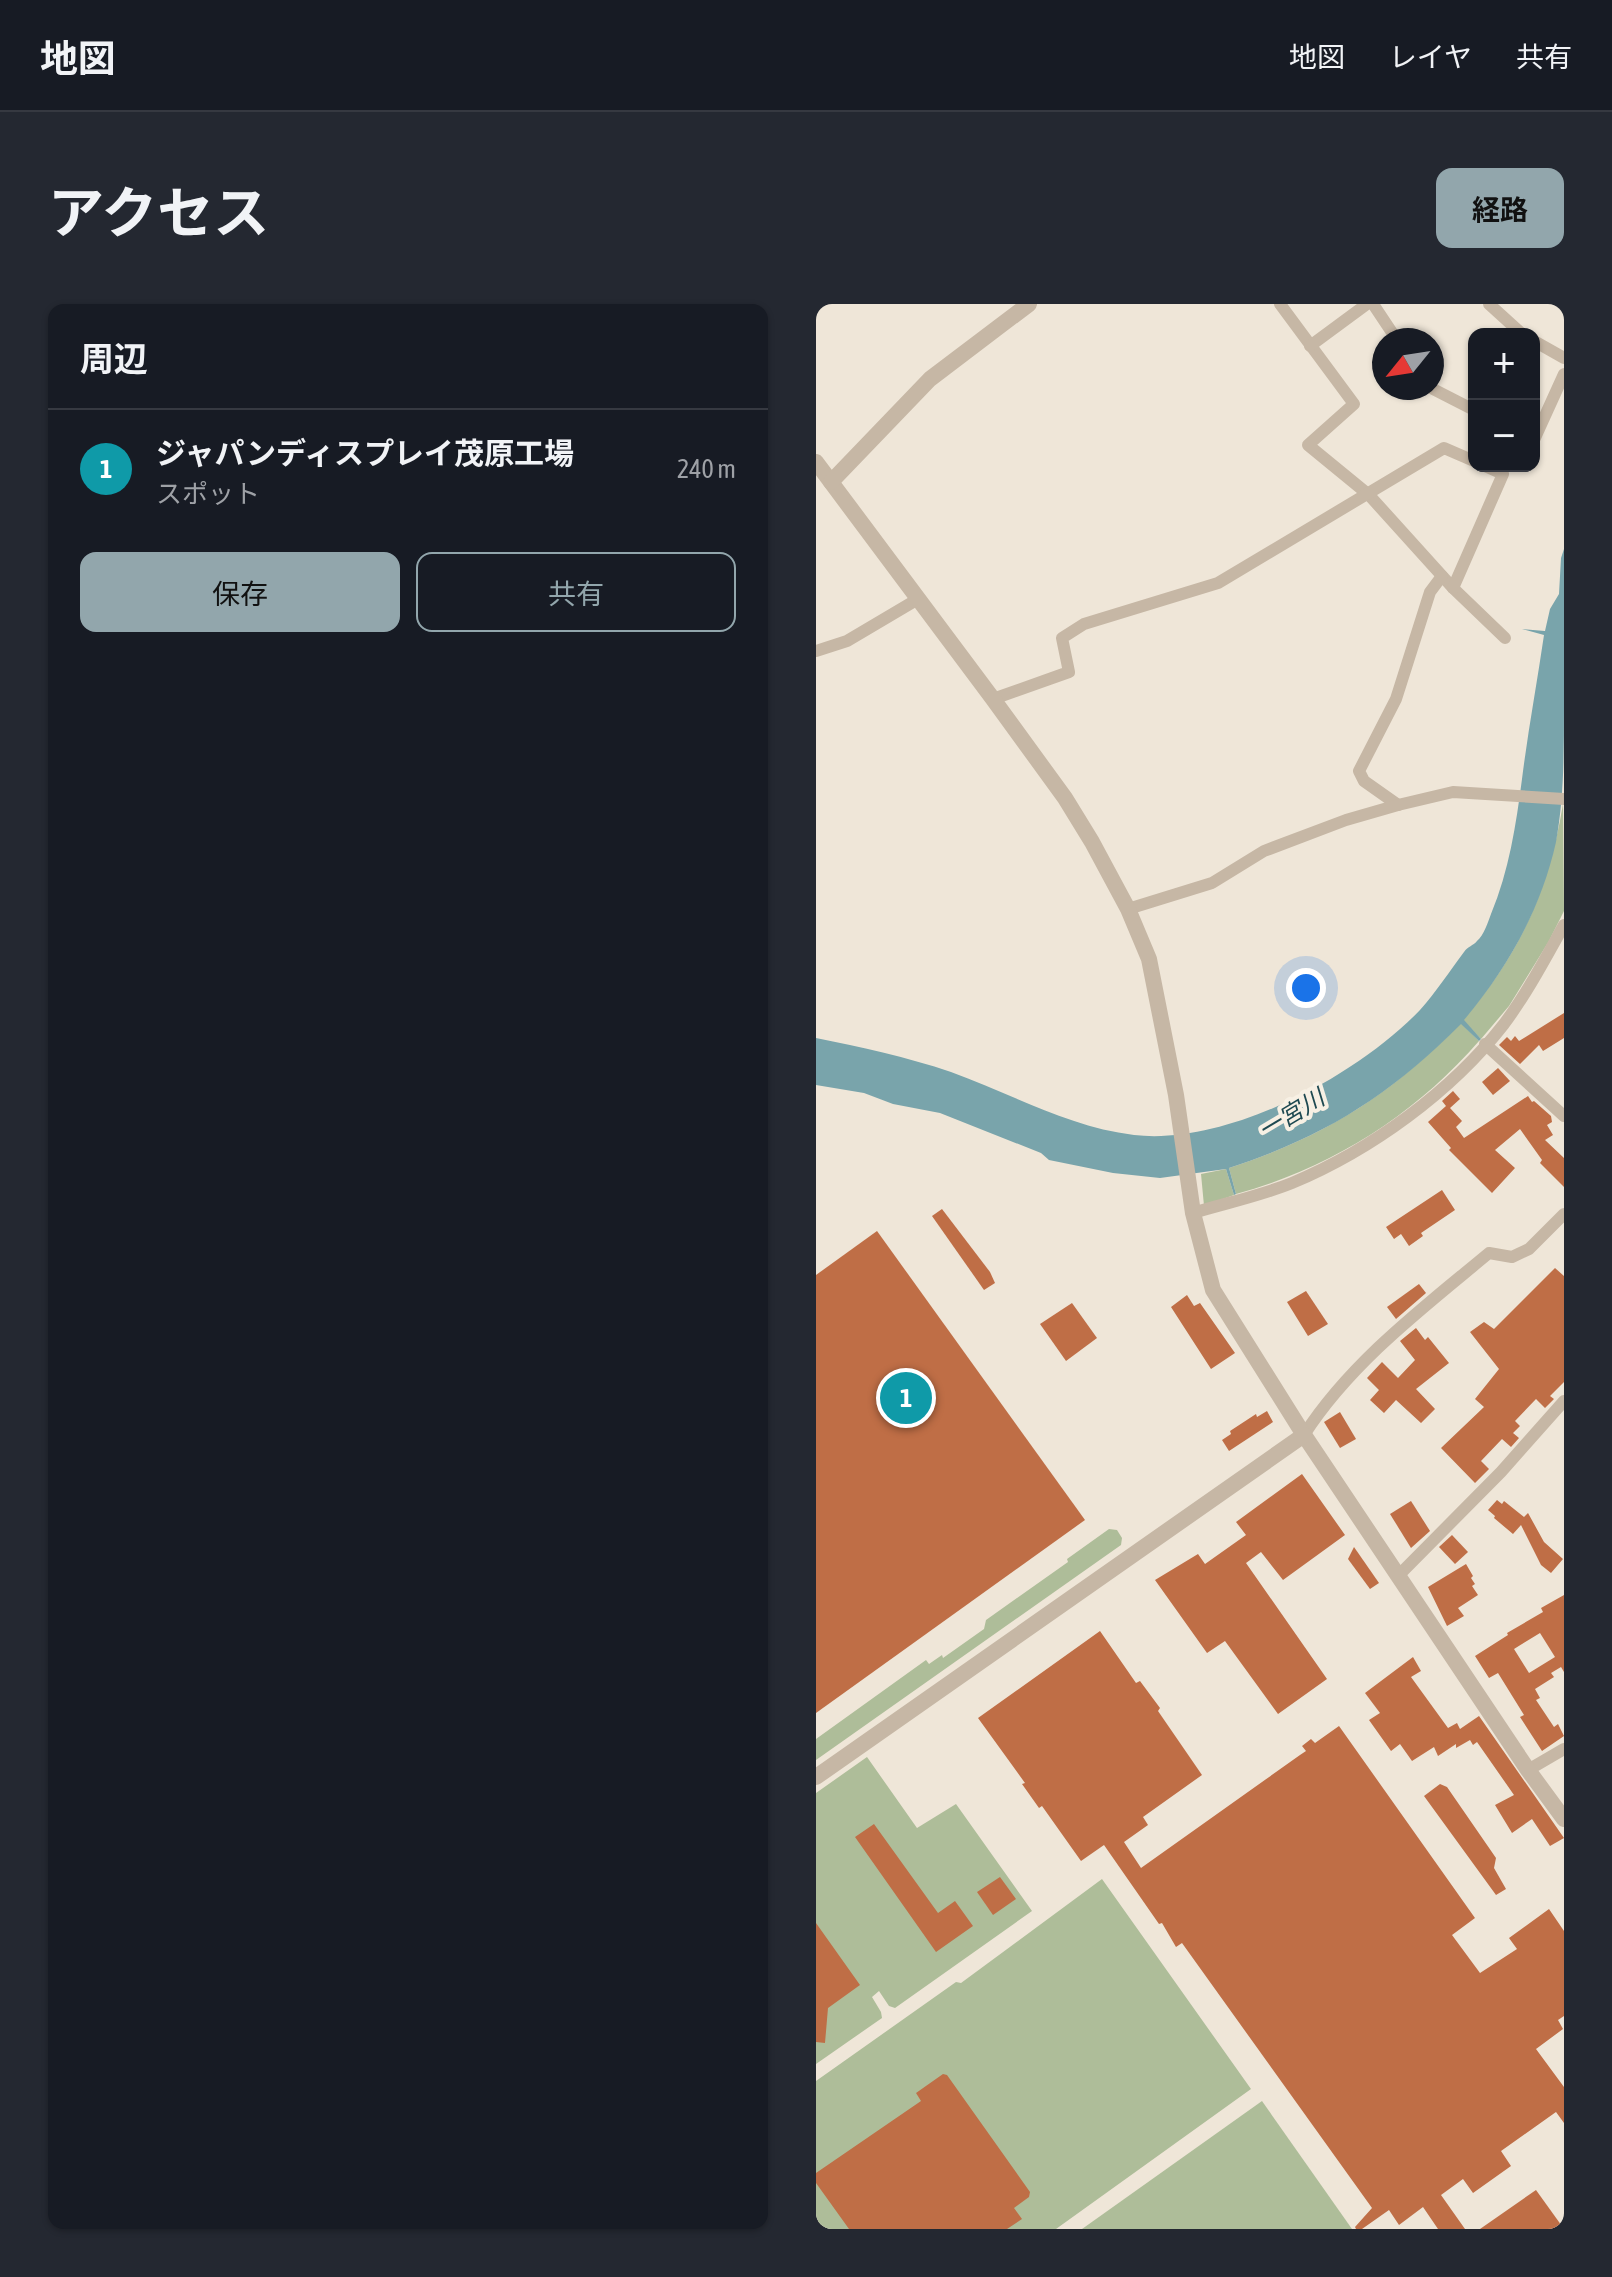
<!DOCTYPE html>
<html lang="ja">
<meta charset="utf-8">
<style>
:root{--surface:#171b24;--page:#242831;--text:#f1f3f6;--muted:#9ea1a6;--line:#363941;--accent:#92a6ac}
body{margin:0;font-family:"Asap Condensed","Noto Sans JP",sans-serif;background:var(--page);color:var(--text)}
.controls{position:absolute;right:24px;top:24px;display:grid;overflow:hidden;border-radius:16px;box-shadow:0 2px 6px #0004}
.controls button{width:72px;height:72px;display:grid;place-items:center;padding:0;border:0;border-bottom:2px solid var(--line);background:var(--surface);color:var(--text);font:40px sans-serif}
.compass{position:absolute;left:556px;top:24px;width:72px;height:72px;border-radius:50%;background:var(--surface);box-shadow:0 2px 6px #0004;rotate:240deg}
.you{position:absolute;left:490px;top:684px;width:28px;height:28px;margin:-20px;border:6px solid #fff;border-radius:50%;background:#1a73e8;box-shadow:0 0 0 12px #1a73e833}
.badge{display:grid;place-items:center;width:52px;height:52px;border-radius:50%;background:var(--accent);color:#fff;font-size:26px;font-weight:700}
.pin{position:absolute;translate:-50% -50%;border:4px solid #fff;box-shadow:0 2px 8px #0006}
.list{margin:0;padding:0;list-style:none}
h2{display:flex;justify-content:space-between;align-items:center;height:104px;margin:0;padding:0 32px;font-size:34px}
h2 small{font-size:26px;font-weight:400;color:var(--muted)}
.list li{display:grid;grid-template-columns:52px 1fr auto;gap:24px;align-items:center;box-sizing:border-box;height:120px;padding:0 32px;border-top:2px solid var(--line)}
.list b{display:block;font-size:30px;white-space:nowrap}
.list p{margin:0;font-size:26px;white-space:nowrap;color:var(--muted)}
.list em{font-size:26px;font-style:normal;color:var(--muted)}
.actions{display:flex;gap:16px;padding:24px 32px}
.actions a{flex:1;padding:18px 0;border:2px solid var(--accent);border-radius:16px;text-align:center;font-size:28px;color:var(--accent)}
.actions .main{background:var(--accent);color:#111}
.map{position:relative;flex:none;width:748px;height:1925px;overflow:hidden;border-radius:16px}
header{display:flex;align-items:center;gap:48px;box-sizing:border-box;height:112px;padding:0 40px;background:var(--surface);border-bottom:2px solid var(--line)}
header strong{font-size:38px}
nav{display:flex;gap:44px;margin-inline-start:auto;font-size:28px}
.intro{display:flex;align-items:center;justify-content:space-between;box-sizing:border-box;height:192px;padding:0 48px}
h1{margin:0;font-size:56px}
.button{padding:20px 36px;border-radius:16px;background:var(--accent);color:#111;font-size:28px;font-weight:700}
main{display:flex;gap:48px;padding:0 48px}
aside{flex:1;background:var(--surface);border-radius:16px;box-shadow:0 2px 6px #0004}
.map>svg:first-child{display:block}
.green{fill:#aebd99}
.water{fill:#79a4ab}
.building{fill:#bf6e46;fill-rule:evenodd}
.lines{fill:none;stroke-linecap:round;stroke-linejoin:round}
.minor{stroke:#c6b7a5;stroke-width:12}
.tertiary{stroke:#c6b7a5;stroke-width:16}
.labels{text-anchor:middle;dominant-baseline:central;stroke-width:8;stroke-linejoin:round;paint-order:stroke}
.water-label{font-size:24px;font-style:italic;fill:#1e4951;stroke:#f7f0e4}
</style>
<header>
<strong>地図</strong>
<nav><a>地図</a><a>レイヤ</a><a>共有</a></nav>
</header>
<div class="intro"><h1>アクセス</h1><a class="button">経路</a></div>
<main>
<aside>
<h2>周辺<small></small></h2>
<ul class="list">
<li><span class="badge" style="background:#0f9aa8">1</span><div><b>ジャパンディスプレイ茂原工場</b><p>スポット</p></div><em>240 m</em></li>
</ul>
<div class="actions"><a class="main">保存</a><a>共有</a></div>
</aside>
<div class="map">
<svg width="748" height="1925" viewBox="0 0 748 1925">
<rect width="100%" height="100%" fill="#efe6d8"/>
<g class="green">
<path d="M747,500l1,107 -15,30 -40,65 -28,33 -18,-19c57,-66 86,-131 100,-216z"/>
<path d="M645,719l18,18c-64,74 -148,127 -243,153l-7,-26c97,-32 160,-72 232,-145z"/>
<path d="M410,865l8,26 -30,11 -3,-32z"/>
<path d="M293,1225l8,1 5,8 -1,7 -305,215v-21l110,-79 3,4 13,-9 1,3 41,-29 2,-9 82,-58 -1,-3z"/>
<path d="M51,1453l50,71 39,-24 76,107 -137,97 -6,-2 -10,-15 -7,6 9,15 1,6 -66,46v-271z"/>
<path d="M286,1575l149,210 -195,140h-240v-148l140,-99 5,1z"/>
<path d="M446,1797l90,128h-270z"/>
</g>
<path class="water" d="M748,245c0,53 0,106 0,159 0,45 0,90 -8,134 -15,67 -48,126 -92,178l17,19 -2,2 -18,-17c-72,72 -135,112 -232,144l7,26 -2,1 -8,-26 -66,9 -47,-5 -64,-13 -8,-7 -101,-40 -47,-9 -29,-11 -48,-8v-47c45,9 91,19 135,34 61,22 117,55 183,63 93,11 223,-59 286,-125 16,-18 29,-38 44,-58 4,-6 9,-6 13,-11 7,-6 11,-19 14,-27 18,-43 25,-89 31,-135 6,-48 15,-96 22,-144l-22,-6 23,2 5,-22 9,-15 2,-36z"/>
<g class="building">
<path d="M748,709v25l-21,13 -4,-6 -19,19 -21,-19 8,-8 4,4 4,-5 4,5z"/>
<path d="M682,764l12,13 -17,14 -11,-13z"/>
<path d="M637,787l7,8 -10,9 12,13 -6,6 8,11 64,-42 4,6 2,-1 17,15 1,6 -5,3 6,10 -8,5 19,18v29l-24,-24 2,-3 -22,-31 -25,21 20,18 -23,25 -43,-43 2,-2 -23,-26 18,-16 -4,-5z"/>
<path d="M626,886l13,20 -34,23 2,3 -14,10 -8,-12 -7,5 -8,-12z"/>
<path d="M126,905l48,63 5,11 -11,7 -52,-74z"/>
<path d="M61,927l208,289 -269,193v-438z"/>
<path d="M739,964l9,8v106l-14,14 4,3 -9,9 -9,-9 -21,22 5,5 -7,7 6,5 -8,9 -9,-8 -21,22 8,8 -14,14 -34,-35 43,-41 -9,-8 24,-30 -29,-37 14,-10 10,7z"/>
<path d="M603,980l7,9 -30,26 -9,-12z"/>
<path d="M490,987l22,33 -20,12 -21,-34z"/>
<path d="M371,991l7,11 6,-3 35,50 -24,16 -40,-62z"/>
<path d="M256,999l25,35 -31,23 -26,-37z"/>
<path d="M600,1024l9,12 3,-3 21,26 -33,26 19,20 -14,14 -25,-23 -12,13 -14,-13 9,-10 -12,-12 15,-16 16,16 17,-18 -15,-19z"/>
<path d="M451,1107l6,11 -44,29 -7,-11 9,-6 -1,-3 26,-17 1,3z"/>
<path d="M524,1108l16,27 -16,9 -16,-26z"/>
<path d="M486,1170l43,61 -62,45 -22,-28 -15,11 81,116 -49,35 -53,-73 -18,12 -52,-73 43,-26 7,10 41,-29 -10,-13z"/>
<path d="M681,1196l5,4 2,-3 20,16 4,-4 16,29 19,17 -12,14 -10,-8 -20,-40 -8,9 -19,-16 1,-2 -7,-6z"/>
<path d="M595,1197l19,30 -19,17 -21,-34z"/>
<path d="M636,1231l16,17 -13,12 -16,-17z"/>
<path d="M538,1243l25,36 -9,6 -22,-30z"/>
<path d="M650,1260l7,12 -2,2 4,6 -3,2 6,9 -20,13 6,8 -17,10 -19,-39z"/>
<path d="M748,1291v77l-3,-5 -10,6 3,4 -19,12 5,9 -4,2 18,27 4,-3 6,12 -22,15 -22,-34 4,-2 -26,-42 -9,5 -14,-22 33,-21 -1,-2 36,-21 -2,-4zM724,1329l15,24 -26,16 -15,-24z"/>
<path d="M284,1327l36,52 4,-2 20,27 -2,3 44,64 -59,42 5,8 -24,17 17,26 159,-113 6,-4 -4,-5 9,-7 4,4 24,-17 136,192 -23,17 28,38 37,-24 -8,-11 40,-29 15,22v85l-6,4 5,9 -27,20 28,38v36l-8,-11 -55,39 10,15 -38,27 -10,-14 -22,16 24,34h-27l-15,-22 -24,18 -10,-15 -27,19h-6l-1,-2 17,-19 -190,-265 -6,4 -14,-24 -3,1 -55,-79 -23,16 -39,-55 -3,2 -17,-24 3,-1 -47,-65z"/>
<path d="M597,1353l8,14 -10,6 37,51 9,-5 3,6 19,-13 85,122 -14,8 -18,-27 -20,14 -17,-28 19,-10 -37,-53 -4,3 -3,-5 -14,8v-4l-18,12 -4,-9 -22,14 -12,-17 -9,7 -22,-31 11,-7 -15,-20z"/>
<path d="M624,1480l7,3 49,71 -2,10 12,21 -10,6 -72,-99z"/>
<path d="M58,1520l64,89 17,-12 18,25 -37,26 -81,-115z"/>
<path d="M184,1573l16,22 -23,16 -16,-23z"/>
<path d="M0,1619l44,62 -32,23 -3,35 -9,-1z"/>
<path d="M127,1770l4,1 83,117 -1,5 -15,11 8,11 -15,10h-158l-33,-46v-10l105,-72 -5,-8z"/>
<path d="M720,1886l28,39h-84z"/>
</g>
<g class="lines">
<g class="minor">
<path d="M464,0l74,100 -46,41 61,50 84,93 52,50"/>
<path d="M557,0l24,36"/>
<path d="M673,0l33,30"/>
<path d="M718,37l30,17"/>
<path d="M494,42l57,-42"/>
<path d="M615,84l43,22"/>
<path d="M718,136l30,-66"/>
<path d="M637,284l50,-114 -18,-8"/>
<path d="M0,347l31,-10 71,-42"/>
<path d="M177,395l76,-27 -7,-34 22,-14 134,-41 226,-135 30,13"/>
<path d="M582,501l-34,-24 -5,-10 37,-72 34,-107 12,-16"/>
<path d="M312,605l84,-26 52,-32 82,-31 52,-15 55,-13 111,7"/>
<path d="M669,740l79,72"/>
<path d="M377,909c33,-10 67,-17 99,-30 79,-33 159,-91 212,-159 23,-31 41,-65 60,-99"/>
<path d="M488,1131c46,-72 120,-128 185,-182l23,4 17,-8 35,-35"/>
<path d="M582,1272l103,-104 63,-71"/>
<path d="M712,1466l36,-21"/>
</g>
<g class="tertiary">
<path d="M0,158l177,237 72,99 27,44 36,67 21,50 27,136 17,118 20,77 91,145 224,335 36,49"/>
<path d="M15,178l99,-103 99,-75"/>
<path d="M0,1473l488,-342"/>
</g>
</g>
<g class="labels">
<g class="water-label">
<text transform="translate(475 810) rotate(-31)">一宮川</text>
</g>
</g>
</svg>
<div class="controls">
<button>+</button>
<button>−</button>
</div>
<svg class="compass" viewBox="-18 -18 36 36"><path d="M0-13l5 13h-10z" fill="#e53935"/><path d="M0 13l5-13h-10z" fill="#9ea1a6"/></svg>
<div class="you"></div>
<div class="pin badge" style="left:90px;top:1094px;background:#0f9aa8">1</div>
</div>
</main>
